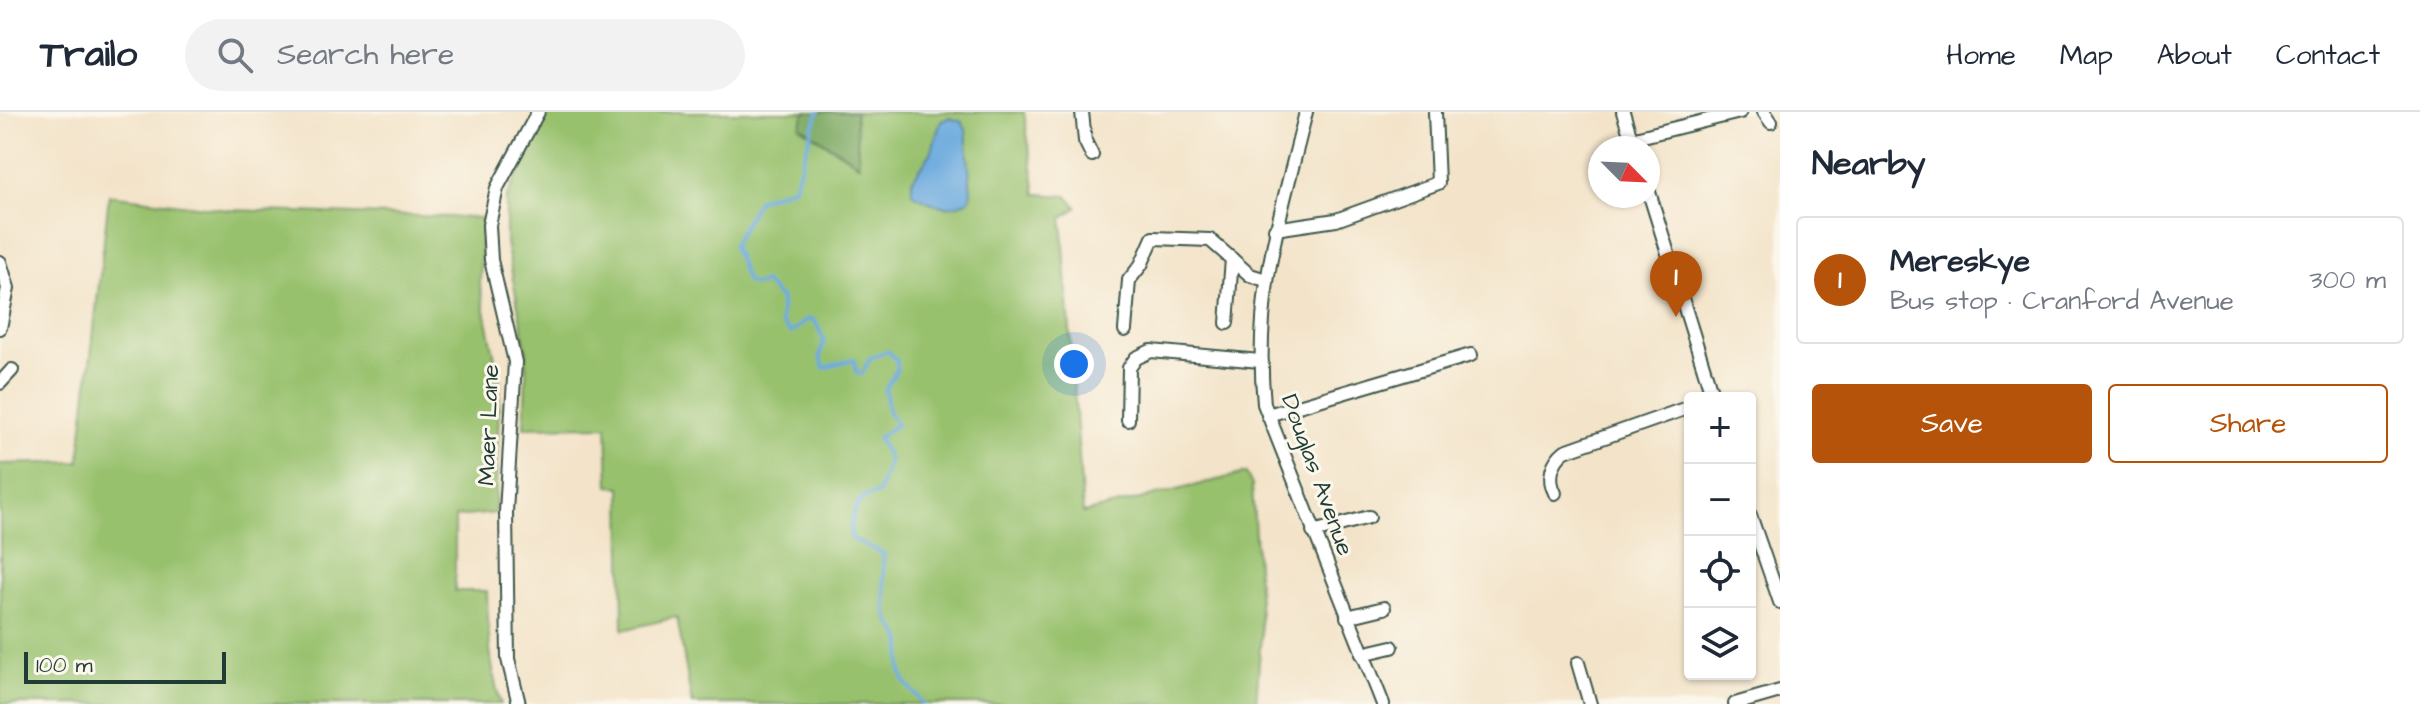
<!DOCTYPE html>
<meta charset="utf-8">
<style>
:root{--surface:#fff;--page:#f2f2f3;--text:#1f2937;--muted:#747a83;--line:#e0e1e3;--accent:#b45309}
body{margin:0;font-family:"Architects Daughter",sans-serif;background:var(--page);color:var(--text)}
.controls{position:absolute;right:24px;bottom:24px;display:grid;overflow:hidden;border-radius:8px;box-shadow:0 2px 6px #0004}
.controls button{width:72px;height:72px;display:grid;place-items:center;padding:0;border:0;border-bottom:2px solid var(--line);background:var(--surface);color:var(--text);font:40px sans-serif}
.compass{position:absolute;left:1588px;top:24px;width:72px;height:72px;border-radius:50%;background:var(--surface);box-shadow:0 2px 6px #0004;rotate:114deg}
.scale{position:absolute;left:24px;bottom:20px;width:202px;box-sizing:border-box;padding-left:8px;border:4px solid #1f3d34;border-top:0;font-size:22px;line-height:28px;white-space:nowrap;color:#1f3d34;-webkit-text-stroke:6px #fbf7ec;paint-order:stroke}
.you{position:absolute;left:1074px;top:252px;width:28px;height:28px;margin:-20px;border:6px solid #fff;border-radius:50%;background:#1a73e8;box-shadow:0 0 0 12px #1a73e833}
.badge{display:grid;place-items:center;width:52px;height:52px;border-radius:50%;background:var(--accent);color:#fff;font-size:26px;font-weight:700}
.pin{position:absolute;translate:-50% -66px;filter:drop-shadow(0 2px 4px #0008)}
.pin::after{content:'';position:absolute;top:42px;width:28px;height:24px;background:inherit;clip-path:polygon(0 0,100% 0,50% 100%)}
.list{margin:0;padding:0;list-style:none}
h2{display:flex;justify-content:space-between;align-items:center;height:104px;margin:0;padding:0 32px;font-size:34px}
h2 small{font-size:26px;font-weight:400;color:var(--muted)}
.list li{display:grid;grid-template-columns:52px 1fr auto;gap:24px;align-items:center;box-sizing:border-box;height:128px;margin:0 16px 16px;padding:0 16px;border:2px solid var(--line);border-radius:8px}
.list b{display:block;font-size:30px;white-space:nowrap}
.list p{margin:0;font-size:26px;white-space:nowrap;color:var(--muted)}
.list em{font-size:26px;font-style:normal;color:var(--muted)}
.actions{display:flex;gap:16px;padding:24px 32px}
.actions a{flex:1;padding:18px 0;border:2px solid var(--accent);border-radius:8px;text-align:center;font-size:28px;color:var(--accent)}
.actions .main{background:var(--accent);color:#fff}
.icon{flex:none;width:44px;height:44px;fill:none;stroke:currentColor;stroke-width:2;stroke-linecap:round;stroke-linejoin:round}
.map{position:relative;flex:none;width:1780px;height:592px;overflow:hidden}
header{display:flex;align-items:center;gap:48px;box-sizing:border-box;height:112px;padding:0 40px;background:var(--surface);border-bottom:2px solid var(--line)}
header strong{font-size:38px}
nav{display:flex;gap:44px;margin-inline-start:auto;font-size:28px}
.search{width:560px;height:72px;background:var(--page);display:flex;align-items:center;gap:20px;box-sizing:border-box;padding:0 28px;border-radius:44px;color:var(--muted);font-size:30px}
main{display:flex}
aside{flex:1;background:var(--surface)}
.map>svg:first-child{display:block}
.green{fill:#98c16d;stroke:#5c7f50;stroke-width:2}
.forest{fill:#7aa760;stroke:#4c724a;stroke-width:2}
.water{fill:#6dabdf;stroke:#46748a;stroke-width:2}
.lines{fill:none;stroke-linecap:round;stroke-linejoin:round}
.stream{stroke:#6dabdf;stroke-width:4}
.minor-casing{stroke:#3f564a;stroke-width:16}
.minor{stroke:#fff;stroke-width:12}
.labels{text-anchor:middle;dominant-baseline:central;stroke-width:6;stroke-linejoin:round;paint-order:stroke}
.street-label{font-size:24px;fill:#1f3d34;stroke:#fbf7ec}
</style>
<header>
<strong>Trailo</strong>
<div class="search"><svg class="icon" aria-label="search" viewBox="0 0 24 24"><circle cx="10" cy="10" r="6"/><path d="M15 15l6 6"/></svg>Search here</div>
<nav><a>Home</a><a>Map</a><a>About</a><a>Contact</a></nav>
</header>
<main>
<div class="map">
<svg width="1780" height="592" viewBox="0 0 1780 592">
<rect width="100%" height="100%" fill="#fbf7ec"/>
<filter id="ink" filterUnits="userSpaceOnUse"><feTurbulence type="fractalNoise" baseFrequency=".0125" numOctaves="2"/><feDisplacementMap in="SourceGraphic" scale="16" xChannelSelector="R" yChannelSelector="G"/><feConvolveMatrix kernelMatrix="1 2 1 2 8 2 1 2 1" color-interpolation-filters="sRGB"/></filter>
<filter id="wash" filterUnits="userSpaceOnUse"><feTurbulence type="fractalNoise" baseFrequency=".006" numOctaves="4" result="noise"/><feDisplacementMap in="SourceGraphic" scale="32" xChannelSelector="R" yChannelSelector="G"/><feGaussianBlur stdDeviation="1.8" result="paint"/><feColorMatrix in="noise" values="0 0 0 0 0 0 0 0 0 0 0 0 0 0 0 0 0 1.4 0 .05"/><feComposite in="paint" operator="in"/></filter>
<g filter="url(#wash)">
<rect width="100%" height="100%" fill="#f3e3c8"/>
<g class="green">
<path d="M548,0h257l-5,15 58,37 -3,-52h169l12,82 31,2 10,11 -15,11 21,295 163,-40 6,12 9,150 -5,69h-564l-15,-87 -54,13 -2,-143 -12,-1 -2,-60 -83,1 3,-74 -21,-110v-44z"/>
<path d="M109,83l120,15 253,8 -2,68 20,97 -5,130 -40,4v74h32c1,38 2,76 14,113h-501v-240l79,-2z"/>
</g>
<path class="forest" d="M805,0h50l4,52 -59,-38z"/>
<path class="water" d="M949,6l12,3 5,8 5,64 -2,7c-21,13 -37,4 -57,-7v-13l19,-27 10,-32z"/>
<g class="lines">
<path class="stream" d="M818,0l-24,75 -36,13 -25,45 14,37 8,3 9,-3 17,17v24l10,10 17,-14 7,2 9,19 -4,16 4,12 30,-9 2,13 6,2 8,-16 18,-7 9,10v8l-12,21 4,23 8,11 -19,14c18,32 9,20 1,54 -3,3 -7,3 -11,4 -15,5 -18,28 -17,41 9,8 22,10 33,17 -2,9 1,60 6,68 4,7 11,11 12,21 1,13 -5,23 2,37 4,8 14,15 19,24"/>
</g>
</g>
<g filter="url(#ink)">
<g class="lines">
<g class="minor-casing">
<g id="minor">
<path d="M1082,0l3,29 7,14"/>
<path d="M1306,0c-25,104 -53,182 -42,292l119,300"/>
<path d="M1623,0l11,36"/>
<path d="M1764,0l7,10"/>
<path d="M1631,27l109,-27"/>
<path d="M1648,77l65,209"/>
<path d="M1275,117l61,-9 102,-37 -3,-71"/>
<path d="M0,150l8,26 -8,40"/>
<path d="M1227,211l5,-64"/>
<path d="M1125,218l4,-50 12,-15 12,-27 57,2 40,35 16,5"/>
<path d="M0,271l12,-13"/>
<path d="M1268,303l203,-60"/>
<path d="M1128,308l1,-52 7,-10 15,-7 109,10"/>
<path d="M1555,381c-8,-15 -3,-32 10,-42l125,-44"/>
<path d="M1750,403l30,87"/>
<path d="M1313,420l56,-15"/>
<path d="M1347,505l37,-9"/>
<path d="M1362,542l30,-7"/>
<path d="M1578,551l12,41"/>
<path d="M519,592l-11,-45 -2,-147 9,-150 -24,-102 -2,-35 8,-37 41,-76"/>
<path d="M1735,592l45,-13"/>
</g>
</g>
<use href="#minor" class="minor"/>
</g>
</g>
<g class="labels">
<g class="street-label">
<text transform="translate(489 313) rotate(-88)">Maer Lane</text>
<text transform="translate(1317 363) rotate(70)">Douglas Avenue</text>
</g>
</g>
</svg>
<div class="controls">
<button>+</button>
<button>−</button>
<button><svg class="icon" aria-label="locate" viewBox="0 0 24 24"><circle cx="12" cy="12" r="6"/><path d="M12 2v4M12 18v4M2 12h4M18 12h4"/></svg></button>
<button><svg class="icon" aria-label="layers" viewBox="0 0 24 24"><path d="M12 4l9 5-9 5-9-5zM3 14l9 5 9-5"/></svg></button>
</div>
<svg class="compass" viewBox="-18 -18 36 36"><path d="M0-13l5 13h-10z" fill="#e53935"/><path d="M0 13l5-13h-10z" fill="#747a83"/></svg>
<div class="scale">100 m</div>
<div class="you"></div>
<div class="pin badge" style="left:1676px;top:205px">1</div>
</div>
<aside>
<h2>Nearby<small></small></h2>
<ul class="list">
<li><span class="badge">1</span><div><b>Mereskye</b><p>Bus stop · Cranford Avenue</p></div><em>300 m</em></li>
</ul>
<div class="actions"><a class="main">Save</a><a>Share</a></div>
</aside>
</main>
